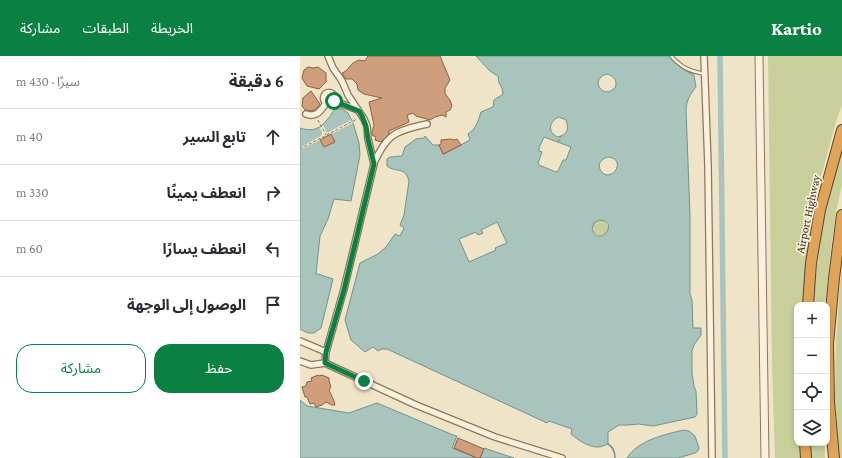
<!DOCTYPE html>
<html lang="ar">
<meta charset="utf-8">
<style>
:root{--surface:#fff;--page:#f7f7f7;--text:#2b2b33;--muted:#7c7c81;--line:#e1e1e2;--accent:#0b8043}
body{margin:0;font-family:"Crimson Pro","Noto Sans Arabic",serif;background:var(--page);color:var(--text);direction:rtl}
.controls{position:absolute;right:12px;bottom:12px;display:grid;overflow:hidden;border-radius:8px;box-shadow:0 2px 6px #0003}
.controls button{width:36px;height:36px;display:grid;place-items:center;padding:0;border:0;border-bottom:1px solid var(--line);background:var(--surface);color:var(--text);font:20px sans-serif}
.stop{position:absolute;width:12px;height:12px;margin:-9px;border:3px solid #0b8043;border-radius:50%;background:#fff}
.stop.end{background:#0b8043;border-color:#fff;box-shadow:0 1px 4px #0008}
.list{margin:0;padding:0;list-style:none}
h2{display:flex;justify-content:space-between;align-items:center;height:52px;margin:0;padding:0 16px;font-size:17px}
h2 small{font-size:13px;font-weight:400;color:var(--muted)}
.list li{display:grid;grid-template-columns:26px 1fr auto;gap:12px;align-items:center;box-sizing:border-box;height:56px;padding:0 16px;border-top:1px solid var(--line)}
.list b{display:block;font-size:15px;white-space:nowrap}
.list em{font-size:13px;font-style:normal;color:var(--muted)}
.actions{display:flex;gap:8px;padding:12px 16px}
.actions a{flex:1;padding:9px 0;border:1px solid var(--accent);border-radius:16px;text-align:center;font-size:14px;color:var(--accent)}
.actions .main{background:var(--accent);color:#fff}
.icon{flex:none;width:22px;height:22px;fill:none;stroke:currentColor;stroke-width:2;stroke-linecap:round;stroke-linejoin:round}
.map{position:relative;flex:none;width:542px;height:402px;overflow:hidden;direction:ltr}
header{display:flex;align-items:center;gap:24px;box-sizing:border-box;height:56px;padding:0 20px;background:var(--accent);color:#fff}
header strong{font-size:19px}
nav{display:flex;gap:22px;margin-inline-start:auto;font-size:14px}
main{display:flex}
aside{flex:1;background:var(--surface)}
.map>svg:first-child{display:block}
.green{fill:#c9cf9b}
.water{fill:#a9c4bc;stroke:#6f938a;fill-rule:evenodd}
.pier{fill:#f0e4c8}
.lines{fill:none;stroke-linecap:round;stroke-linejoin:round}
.stream{stroke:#6f938a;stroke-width:1.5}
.canal{stroke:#a9c4bc;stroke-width:5.5}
.building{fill:#cf9f7d;stroke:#8d5f41}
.service-casing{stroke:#8d765c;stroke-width:4.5}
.minor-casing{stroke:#8d765c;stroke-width:8}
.tertiary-casing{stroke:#8d765c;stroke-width:9}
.motorway-casing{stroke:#5b4430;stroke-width:12}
.path{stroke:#8d765c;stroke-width:1;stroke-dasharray:3 2;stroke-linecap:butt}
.service{stroke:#faf1dc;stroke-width:2.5}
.minor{stroke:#faf1dc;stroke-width:5.5}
.tertiary{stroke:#faf1dc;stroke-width:7}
.motorway{stroke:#e0a458;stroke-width:10}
.route{stroke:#0b8043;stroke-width:5}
.labels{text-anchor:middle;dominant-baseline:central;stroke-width:3.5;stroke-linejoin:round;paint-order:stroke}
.street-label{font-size:12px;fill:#3d2e20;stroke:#f7eed8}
</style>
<header>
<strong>Kartio</strong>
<nav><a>الخريطة</a><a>الطبقات</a><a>مشاركة</a></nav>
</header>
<main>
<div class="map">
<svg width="542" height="402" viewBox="0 0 542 402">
<rect width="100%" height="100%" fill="#f0e4c8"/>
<g class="green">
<path d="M468,0h74v49l-6,17 -16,58 -9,50 -9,75h-5v138h3l1,15h-26l-3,-93z"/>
<path d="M542,85v44l-6,26 -6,45 -5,49h-12l4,-39 10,-70z"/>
<circle cx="300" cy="172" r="8"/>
<path d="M542,206v196h-3l-4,-60 1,-56 4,-60z"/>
<rect x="511" y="387" width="14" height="15"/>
</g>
<g class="water">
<path d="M176,0h193c8,9 14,14 25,19l2,12c-6,7 -9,13 -10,22l4,107v78l2,6 1,28h8v7l-7,10 -2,6v22l2,13 2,5 1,23 -2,3 -42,9 -14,-2 -11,1h-9l-11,7v12c-3,1 -7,3 -10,3 -10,0 -20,-7 -27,-13l1,-5 -23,-8 -2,2 -160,-74h-5l-4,2 -5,-4 -8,5 -14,-12 -6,-20 15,-57 18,-9 8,-7 9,-13 5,2 4,-8 -4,-3 4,-10 5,-34c-4,-15 -13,-8 -22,-15v-7l3,-2 12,-1 3,-9 11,-8 8,-1 1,-2 8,9h6l5,9 26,-14 -2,-6c8,-5 10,-13 13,-22l12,-5 1,-7c3,-3 6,-3 9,-6l-1,-6 -3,-5 -1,-7 -8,-5zM307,18c7,2 11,7 8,14l-6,4c-13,0 -15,-15 -2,-18zM259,61l7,3c3,10 2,14 -8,17 -11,-4 -9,-16 1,-20zM244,81l27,10 -5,13h-3l-5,11 -2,1 -17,-7 -1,-2 4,-11 -3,-1v-3zM309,101c19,4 1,27 -8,14 -5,-7 1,-13 8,-14zM299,164c22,1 0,29 -7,9l2,-6zM197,166l10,21 -12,5 1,2 -27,12 -10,-23 17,-7 2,3 5,-2 -2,-3z"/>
<path d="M35,53h7l6,4 5,10 6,20 1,12 -9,46 -17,-2 -6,20 -8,17 -4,38h2l15,5 -12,49 -7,5h-6l-8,-4v-201c19,6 25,-5 35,-19z"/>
<path d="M0,344l7,6 42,7 28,-10 76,32 4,1 -5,12 25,10h-177z"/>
<path d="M384,374l5,1 6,5 4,12 -1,3 -3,2 -17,5h-51c10,-17 38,-24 57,-28z"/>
<path d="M184,392l30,10h-34z"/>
</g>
<path class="pier" d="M51,64l2,3 -22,11 4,8 -11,5 -4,-7 -20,10v-2l22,-13v-3l-2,-4 3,-3 4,8z"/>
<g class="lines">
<path class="stream" d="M308,388c5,3 7,8 7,14"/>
<path class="canal" d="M420,0l5,402"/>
</g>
<g class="building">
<path d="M68,0h72l10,24 -5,8v5l1,2 4,5 2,6 -2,4 -4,2v5l-4,-2 -7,2 -5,3 -14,-4 -3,-3 -6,2 2,7 -20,9v3l-8,8 -6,-2 1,-3 -4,-2v-3l2,-7 -5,-23 13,-4 -18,-4 -6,-4 -1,-6 -5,-5h-6l-4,-6 4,-2 7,-8 6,-3 6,1z"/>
<path d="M8,11l5,1 5,-1 8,6v9l-7,7 -12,-3 -5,-8 2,-8z"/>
<path d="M11,35l9,13 -3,4 -5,3 -7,-1 -3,-4 1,-8z"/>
<path d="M31,78l4,8 -11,5 -4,-7z"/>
<path d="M150,83l4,1 3,-1 4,6 -18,9 -4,-9 2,-1v-4z"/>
<path d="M18,319l1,1 3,-1 7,3v3l2,6 -2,3 5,11 1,4h-3l-6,-3 -4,3 -6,2 -2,-4 -4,1 -3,-7h-2l-3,-10 4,-1 1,-4 5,-1 -1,-3z"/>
<path d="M158,382l26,11 -4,9h-3l-23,-10z"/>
</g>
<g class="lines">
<g class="service-casing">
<path id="service" d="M371,0c11,12 18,15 34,18"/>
</g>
<g class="minor-casing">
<g id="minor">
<path d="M404,0l4,109 4,293"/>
<circle cx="29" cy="42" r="5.5"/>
<path d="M34,45l24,9"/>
<path d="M6,58c10,4 15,-3 20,-11"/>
<path d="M74,107c4,-9 10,-20 17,-26 8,-7 26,-11 36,-13"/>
<path d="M0,285l26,11"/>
<path d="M0,305l11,4 14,-2 91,42 79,32 67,21"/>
<path d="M25,307l1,-11 18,-63 30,-125 -6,-25 -1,-13 -3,-7 -16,-24 -6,-14 -9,-13 -5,-12"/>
</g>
</g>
<g class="tertiary-casing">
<path id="tertiary" d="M459,0l6,402"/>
</g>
<g class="motorway-casing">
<g id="motorway">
<path d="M508,249l3,-42 9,-53 22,-80"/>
<path d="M505,387l1,15"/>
<path d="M534,402l-5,-56 -1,-58 6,-66 8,-63"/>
</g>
</g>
<g class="path">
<path d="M18,64l8,15"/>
<path d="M258,86l3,-6"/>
<path d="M0,93l57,-30"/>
</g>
<use href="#service" class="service"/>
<use href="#minor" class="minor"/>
<use href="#tertiary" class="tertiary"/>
<use href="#motorway" class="motorway"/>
</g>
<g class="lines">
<path class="route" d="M34,45l25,10 3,5 4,10 2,13 6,25 -30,126 -18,62 -1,11 39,18"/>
</g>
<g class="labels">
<g class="street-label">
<text transform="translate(508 158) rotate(-78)">Airport Highway</text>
</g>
</g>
</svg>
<div class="controls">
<button>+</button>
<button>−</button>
<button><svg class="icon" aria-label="locate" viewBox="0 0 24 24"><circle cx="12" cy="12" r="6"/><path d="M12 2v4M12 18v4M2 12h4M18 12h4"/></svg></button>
<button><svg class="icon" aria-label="layers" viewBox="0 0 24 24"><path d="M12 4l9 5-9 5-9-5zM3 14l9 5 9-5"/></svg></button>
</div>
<div class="stop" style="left:34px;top:45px"></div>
<div class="stop end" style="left:64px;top:325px"></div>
</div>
<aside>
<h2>6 دقيقة<small>سيرًا · 430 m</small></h2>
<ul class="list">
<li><svg class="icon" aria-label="ahead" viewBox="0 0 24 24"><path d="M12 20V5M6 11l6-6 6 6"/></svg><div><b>تابع السير</b></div><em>40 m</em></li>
<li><svg class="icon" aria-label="right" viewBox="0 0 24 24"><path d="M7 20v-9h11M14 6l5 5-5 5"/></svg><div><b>انعطف يمينًا</b></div><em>330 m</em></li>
<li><svg class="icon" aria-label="left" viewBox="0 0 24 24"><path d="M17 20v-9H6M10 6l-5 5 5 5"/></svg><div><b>انعطف يسارًا</b></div><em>60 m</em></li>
<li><svg class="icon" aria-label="arrive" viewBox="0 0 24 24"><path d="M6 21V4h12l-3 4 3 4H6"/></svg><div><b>الوصول إلى الوجهة</b></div></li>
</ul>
<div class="actions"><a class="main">حفظ</a><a>مشاركة</a></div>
</aside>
</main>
